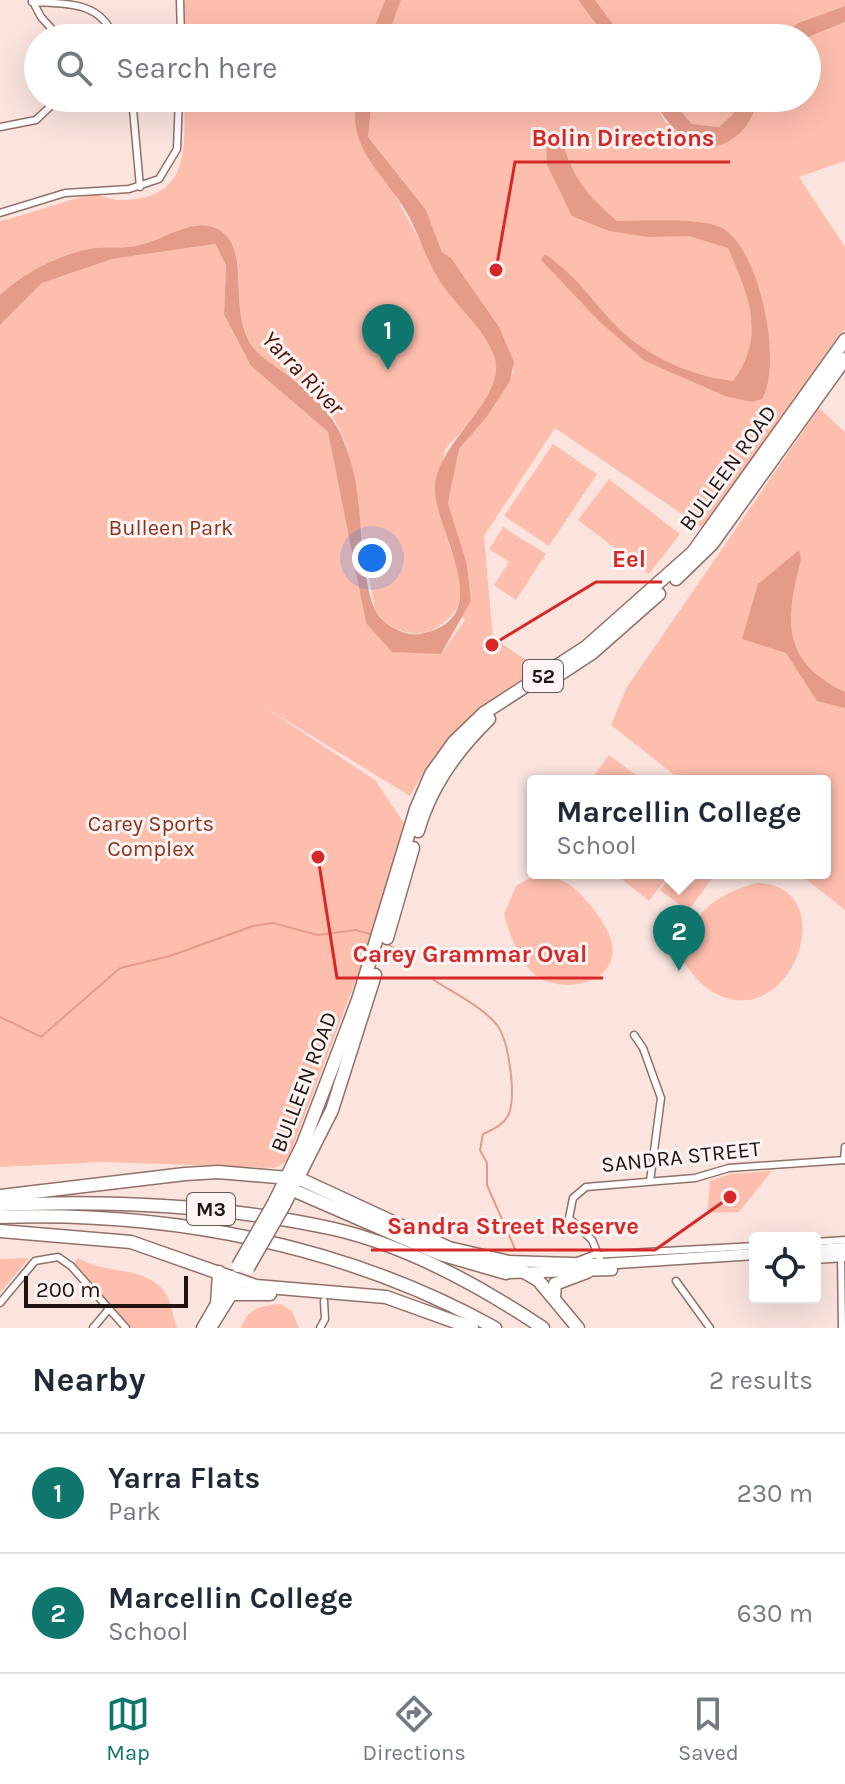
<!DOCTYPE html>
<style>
:root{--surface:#fff;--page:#f6f6f7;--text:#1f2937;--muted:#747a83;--line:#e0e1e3;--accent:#0f766e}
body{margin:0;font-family:Karla,sans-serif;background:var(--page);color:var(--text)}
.controls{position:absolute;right:24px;bottom:24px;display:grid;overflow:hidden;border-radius:8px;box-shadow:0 8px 32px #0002}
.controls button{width:72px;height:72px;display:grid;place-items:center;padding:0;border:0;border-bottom:2px solid var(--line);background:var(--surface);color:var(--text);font:40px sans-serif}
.scale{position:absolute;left:24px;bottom:20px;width:164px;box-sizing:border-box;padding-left:8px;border:4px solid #201310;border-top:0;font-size:22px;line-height:28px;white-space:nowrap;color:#201310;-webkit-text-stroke:6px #fdf5f3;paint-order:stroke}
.you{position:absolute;left:372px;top:558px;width:28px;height:28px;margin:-20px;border:6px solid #fff;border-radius:50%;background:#1a73e8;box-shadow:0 0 0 12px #1a73e833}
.badge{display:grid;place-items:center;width:52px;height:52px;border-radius:50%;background:var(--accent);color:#fff;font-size:26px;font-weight:700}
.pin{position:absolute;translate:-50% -66px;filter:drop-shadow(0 2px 4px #0008)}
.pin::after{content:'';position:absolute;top:42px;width:28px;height:24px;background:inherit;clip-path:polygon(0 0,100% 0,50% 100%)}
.popup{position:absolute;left:527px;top:775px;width:304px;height:104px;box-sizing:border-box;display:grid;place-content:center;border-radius:8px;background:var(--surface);filter:drop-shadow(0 2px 6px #0005);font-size:26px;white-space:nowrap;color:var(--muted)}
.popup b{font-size:30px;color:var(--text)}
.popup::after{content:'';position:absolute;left:50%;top:100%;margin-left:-16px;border:16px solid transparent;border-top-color:var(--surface)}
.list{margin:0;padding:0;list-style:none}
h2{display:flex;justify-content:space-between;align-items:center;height:104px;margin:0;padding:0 32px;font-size:34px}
h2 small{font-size:26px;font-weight:400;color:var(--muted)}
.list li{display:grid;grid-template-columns:52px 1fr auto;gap:24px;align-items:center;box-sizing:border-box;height:120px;padding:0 32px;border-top:2px solid var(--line)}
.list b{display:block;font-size:30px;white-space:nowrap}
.list p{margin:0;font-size:26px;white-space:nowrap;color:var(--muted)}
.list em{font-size:26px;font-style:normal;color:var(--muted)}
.icon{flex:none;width:44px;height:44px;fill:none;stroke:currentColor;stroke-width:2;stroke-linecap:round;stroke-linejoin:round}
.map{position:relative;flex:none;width:845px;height:1328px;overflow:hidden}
.search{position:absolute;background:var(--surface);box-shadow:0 8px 32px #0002;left:24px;right:24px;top:24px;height:88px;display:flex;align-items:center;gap:20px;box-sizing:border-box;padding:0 28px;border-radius:44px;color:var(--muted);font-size:30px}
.sheet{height:344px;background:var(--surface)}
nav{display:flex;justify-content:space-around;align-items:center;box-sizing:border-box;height:112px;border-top:2px solid var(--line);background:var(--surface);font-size:22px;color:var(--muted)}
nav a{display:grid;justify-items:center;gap:4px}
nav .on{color:var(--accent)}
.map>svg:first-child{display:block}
.green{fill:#febeae}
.water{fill:#e59b89}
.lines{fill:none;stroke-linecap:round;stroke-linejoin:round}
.stream{stroke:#e59b89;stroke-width:2}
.street-casing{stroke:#917068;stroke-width:9}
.primary-casing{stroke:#917068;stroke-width:13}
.highway-casing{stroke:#917068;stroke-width:15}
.street{stroke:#fff;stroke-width:6}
.primary{stroke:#fff;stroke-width:10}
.highway{stroke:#fff;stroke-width:12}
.highway-bridge-casing{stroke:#917068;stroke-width:15;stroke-linecap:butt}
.highway-bridge{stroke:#fff;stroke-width:12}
.labels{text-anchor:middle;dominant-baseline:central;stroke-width:6;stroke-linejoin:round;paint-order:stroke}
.shield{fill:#fdf5f3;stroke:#625754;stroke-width:2}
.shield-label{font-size:20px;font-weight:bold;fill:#201310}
.street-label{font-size:22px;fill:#201310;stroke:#fdf5f3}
.park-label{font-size:22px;fill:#8a331f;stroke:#fdf5f3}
.water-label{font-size:24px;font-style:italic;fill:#521103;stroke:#fdf5f3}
.leader{fill:none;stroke:#d62828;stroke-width:3}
.callout-dot{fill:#d62828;stroke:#fdf5f3;stroke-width:3}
.callout-label{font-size:24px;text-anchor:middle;font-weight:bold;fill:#d62828;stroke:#fdf5f3;stroke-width:6;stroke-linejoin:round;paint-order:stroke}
</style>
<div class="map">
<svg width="845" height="1328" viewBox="0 0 845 1328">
<rect width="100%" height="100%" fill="#fbe4de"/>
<g class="green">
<path d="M184,0h201l-15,38h-184z"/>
<path d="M401,0h177l29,38h-220z"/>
<path d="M595,0h250v6l-47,17 -20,15h-141l-24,-14z"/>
<path d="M845,22v139l-46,16 46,70v82l-141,200 -149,-101 -71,108 9,102 50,33c-63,33 -98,62 -133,125l-149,-91 114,75 31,46 -33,109 -86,227 -13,6 -171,-6 -103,5v-842l42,-42 70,-24 103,-15 11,21 -2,51 27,50 77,66 38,191 75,31 24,-34 -3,-3 9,-16 -4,-37 -19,-61 11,-54 27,-31 28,-46 -72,-120 -16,-42 -58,-73 4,-39h280l14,25 76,8 19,-33h46l-1,-60z"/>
<path d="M184,98h173l-3,12c28,62 58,120 93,177 15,24 41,43 48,70 7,28 -18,56 -34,75 -4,5 -13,12 -16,18 -3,10 -4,68 -1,79 8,32 35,67 -1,94 -9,7 -22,13 -33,10 -15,-3 -25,-10 -35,-22l-27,-162c-7,-17 -14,-34 -27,-48 -19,-22 -54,-32 -70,-57 -21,-34 -4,-81 -22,-105 -23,-31 -62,-1 -89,6 -16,4 -33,2 -49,4 -32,4 -67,24 -91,46v-74c30,-7 60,-19 90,-26 10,-2 20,5 30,5 70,0 65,-50 64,-102z"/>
<path d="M669,98h71l-7,16 -14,13 -27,-3z"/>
<path d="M819,408l26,24v478l-47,-37h27v-92h-143l-71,-56 16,-38z"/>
<path d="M553,444l44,30 -48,72 -45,-30z"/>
<path d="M609,479l71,55 -31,40 -71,-54z"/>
<path d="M503,527l43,27 -30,46 -22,-15 15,-23 -20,-13z"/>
<path d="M609,755l35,26h-54z"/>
<path d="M614,873h56l-21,28z"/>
<path d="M673,873h43l-28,38 -28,-21z"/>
<path d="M535,875c25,-1 41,12 56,31 8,10 19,26 21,38 7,42 -53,51 -78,30 -15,-13 -25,-41 -30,-60l12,-28z"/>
<path d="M758,883c87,3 33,154 -45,109 -13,-7 -22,-20 -30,-31 4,-45 32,-68 75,-78z"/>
<path d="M772,1171l-33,41 -32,1 3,-32 20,-7z"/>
<path d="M29,1258l-29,35v-34z"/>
<path d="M78,1258c27,17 66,7 87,34 6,9 8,25 12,36h-47l-57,-64z"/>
<path d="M280,1304l12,7 7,17h-58c6,-20 20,-22 39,-24z"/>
</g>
<g class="water">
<path d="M385,0h16l-14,38h-17z"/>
<path d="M578,0h17l18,24 24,14h-30z"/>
<path d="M845,6v16l-39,16h-28l20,-15z"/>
<path d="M357,98h15l-4,39 58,73 16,42 9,6 48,69 15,35 -4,19 -24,37 -27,31 -11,54 19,61 4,37 -30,53 -49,-2 -26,-29 -38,-191 -77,-66 -27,-51 2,-50 -11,-21 -103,15 -70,24 -42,42v-30c24,-22 57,-40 89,-46 16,-3 32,0 47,-3 30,-6 69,-39 93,-7 17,23 2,71 21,104 8,13 24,22 36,31 38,29 55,48 67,96 10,39 7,107 22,140 7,14 30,27 45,24 83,-16 11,-105 15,-150 5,-46 77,-89 58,-131 -12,-28 -35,-45 -52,-70 -16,-24 -23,-54 -39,-78 -24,-37 -55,-59 -45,-107z"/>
<path d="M652,98h17l23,26 27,3 14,-13 7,-16h21c-6,10 -11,25 -19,33 -37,37 -72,-1 -90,-33z"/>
<path d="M560,135c13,43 24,57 57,86 25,0 85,-4 105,7 38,20 61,136 40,171l-10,3 -27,-6 -80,-35 -44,-38 -60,-63 4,-6c26,18 41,38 62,62 30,36 80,60 126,65 34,-45 15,-87 -5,-133l-39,-12 -40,1 -40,-6 -37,-15 -25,-51 -1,-25z"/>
<path d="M799,550l2,9c-16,63 -20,102 44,133v16l-28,-7 -31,-48 -44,-14 16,-55z"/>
</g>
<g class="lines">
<g class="stream">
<path d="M387,943l27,21"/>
<path d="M431,978c20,14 51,28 66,47 12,16 20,73 11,91 -6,10 -15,13 -25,18l-3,16 7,13v22l28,64"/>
<path d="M0,1017l41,20 79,-69 50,-12 83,-30 20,-3 45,12 38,-5 18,5"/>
</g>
<g class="street-casing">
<g id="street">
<path d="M32,0l9,17 19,21"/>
<path d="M180,0l1,38"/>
<path d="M32,2c35,2 69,-1 82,36"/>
<path d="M132,98l8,89"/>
<path d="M0,127l36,-7 23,-22"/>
<path d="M0,213l65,-20 64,-4 30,-10 18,-30 2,-51"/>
<path d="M634,1035l9,13 18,50 -11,83"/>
<path d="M844,1160l1,-13"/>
<path d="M815,1242l30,-2"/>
<path d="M841,1256l1,72"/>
<path d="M575,1262l18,-7 162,-9"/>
<path d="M602,1264l-10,-24 -23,-22 4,-20 13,-11 109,-9 34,-10 116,-8"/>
<path d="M676,1281l34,47"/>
<path d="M0,1303l35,-42 23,-4 13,9 55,62"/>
<path d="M93,1328l16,-19"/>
<path d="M320,1328l5,-9 -1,-18"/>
</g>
</g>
<g class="primary-casing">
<g id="primary">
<path d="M815,1250l30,-2"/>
<path d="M815,1258l30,-2"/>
<path d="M507,1261l95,3 153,-10"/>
<path d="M506,1273l106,-3"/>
<path d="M202,1328l30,-52"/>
<path d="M211,1328l30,-48"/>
</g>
</g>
<g class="highway-casing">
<g id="highway">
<path d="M676,579l36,-35 133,-185"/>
<path d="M545,684l47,-31 67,-59"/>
<path d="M418,831c12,-43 39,-81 71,-112"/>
<path d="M387,938l26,-90"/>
<path d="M293,1190l147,64 66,19"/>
<path d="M0,1196l185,-22 33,-2 82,7 149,69 56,13 33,19 40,48"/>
<path d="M274,1203l29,-59 55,-144 58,-191 15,-35 23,-32 30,-29 102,-66 107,-95 152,-212"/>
<path d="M0,1205c112,-5 224,0 334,24 73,17 148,58 209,99"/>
<path d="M284,1205l48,-95 43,-135"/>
<path d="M0,1217c170,-6 346,28 495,111"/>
<path d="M0,1231l131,11 125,44 130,11 86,31"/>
<path d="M233,1294h37"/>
<path d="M554,1298l1,-14 32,-12"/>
<path d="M217,1304l2,-32"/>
</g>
</g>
<use href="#street" class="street"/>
<use href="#primary" class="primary"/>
<use href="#highway" class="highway"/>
<g class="highway-bridge-casing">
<g id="highway-bridge">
<path d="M238,1266l36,-63"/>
<path d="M248,1268l36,-63"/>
</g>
</g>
<use href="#highway-bridge" class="highway-bridge"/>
</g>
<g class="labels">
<g class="shield">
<rect x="523" y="660" width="40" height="32" rx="6"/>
<rect x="187" y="1193" width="48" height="32" rx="6"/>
</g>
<g class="shield-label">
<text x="543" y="676">52</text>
<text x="211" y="1209">M3</text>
</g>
<g class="street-label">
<text transform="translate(728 468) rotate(-54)">BULLEEN ROAD</text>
<text transform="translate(304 1082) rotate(-69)">BULLEEN ROAD</text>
<text transform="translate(681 1157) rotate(-6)">SANDRA STREET</text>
</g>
<g class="park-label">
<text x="171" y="528">Bulleen Park</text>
<text x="151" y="824">Carey Sports<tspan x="151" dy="25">Complex</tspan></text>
</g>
<g class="water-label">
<text transform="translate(303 373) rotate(46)">Yarra River</text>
</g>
</g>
<path class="leader" d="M496 270L515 162H730M492 645L596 582H662M318 857L337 978H603M730 1197L655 1250H371"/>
<g class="callout-dot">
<circle cx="496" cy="270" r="8"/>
<circle cx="492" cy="645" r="8"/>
<circle cx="318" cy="857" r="8"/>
<circle cx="730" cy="1197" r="8"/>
</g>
<g class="callout-label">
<text x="623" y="146">Bolin Directions</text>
<text x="629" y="567">Eel</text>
<text x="470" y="962">Carey Grammar Oval</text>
<text x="513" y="1234">Sandra Street Reserve</text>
</g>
</svg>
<div class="controls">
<button><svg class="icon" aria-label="locate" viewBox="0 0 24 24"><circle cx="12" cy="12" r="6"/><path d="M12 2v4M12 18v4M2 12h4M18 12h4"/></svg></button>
</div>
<div class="scale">200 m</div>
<div class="you"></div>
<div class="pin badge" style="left:388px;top:370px">1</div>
<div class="pin badge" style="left:679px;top:971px">2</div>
<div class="popup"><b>Marcellin College</b>School</div>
<div class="search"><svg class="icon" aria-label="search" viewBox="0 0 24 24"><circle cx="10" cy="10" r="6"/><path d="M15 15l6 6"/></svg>Search here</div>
</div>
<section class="sheet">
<h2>Nearby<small>2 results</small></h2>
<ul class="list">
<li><span class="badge">1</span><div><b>Yarra Flats</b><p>Park</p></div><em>230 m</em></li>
<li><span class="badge">2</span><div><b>Marcellin College</b><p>School</p></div><em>630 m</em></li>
</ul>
</section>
<nav>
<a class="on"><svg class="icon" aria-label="map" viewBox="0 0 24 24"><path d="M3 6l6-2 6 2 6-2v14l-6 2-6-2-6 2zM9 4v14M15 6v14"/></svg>Map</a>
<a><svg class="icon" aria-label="directions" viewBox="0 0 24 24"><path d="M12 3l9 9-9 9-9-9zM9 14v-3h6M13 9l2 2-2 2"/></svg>Directions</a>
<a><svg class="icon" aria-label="saved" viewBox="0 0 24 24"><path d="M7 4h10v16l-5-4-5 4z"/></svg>Saved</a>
</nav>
